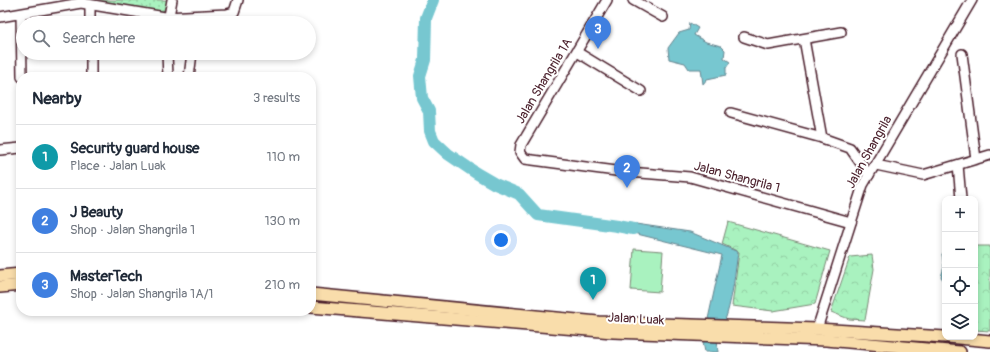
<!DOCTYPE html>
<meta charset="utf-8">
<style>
:root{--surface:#fff;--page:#f6f6f7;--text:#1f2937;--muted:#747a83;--line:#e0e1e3;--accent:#d93025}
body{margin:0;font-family:Pangolin,sans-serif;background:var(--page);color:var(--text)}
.controls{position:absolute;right:12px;bottom:12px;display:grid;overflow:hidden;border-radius:8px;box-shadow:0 2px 6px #0003}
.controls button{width:36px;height:36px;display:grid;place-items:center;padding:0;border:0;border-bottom:1px solid var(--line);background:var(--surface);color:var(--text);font:20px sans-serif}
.you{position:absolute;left:501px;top:240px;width:14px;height:14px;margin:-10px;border:3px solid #fff;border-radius:50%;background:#1a73e8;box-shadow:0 0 0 6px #1a73e833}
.badge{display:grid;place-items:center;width:26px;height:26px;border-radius:50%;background:var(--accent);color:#fff;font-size:13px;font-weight:700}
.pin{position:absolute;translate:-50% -33px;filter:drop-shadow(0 1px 2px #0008)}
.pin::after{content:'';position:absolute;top:21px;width:14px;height:12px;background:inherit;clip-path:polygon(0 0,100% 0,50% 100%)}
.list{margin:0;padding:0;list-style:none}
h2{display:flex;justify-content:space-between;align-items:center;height:52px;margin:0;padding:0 16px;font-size:17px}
h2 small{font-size:13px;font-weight:400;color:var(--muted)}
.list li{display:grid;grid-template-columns:26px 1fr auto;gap:12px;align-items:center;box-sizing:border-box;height:64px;padding:0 16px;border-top:1px solid var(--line)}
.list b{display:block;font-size:15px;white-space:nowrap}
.list p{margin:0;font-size:13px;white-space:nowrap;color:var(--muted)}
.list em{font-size:13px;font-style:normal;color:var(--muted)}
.icon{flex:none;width:22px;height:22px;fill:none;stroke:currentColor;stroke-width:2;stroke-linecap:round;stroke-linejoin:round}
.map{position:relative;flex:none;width:990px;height:352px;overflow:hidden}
.search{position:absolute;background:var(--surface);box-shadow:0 2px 6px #0003;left:16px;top:16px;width:300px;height:44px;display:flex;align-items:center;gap:10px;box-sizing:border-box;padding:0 14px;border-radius:22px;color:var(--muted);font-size:15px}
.panel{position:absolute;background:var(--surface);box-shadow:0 2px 6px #0003;left:16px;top:72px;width:300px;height:244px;border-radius:16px}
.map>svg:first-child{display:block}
.grass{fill:url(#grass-dots);stroke:#7a8875}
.forest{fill:url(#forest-crowns);stroke:#7a8875}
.pitch{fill:#a9f2bf;stroke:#7a8875}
.water{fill:#77c7d0;stroke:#65848e}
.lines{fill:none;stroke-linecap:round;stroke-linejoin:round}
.river{stroke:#77c7d0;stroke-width:12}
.minor-casing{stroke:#4a1f2b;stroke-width:12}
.major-casing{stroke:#4a1f2b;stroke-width:14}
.minor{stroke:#fff;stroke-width:9}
.major{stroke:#f9ddab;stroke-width:11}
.labels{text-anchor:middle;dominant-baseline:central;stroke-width:4;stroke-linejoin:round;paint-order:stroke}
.street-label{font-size:13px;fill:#4a1f2b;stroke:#fff}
</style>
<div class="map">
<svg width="990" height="352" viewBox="0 0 990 352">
<defs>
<pattern id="grass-dots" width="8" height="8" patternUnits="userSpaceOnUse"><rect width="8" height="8" fill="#a9f2bf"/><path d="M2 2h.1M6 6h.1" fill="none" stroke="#93cfa4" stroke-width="1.8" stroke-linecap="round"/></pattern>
<pattern id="forest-crowns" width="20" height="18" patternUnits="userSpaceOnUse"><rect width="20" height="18" fill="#a9f2bf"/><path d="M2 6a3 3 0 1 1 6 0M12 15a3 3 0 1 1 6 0" fill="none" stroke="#93cfa4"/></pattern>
</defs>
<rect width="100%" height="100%" fill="#fff"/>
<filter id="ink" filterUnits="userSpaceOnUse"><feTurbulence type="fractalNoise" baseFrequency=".025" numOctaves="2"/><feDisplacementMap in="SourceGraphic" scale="8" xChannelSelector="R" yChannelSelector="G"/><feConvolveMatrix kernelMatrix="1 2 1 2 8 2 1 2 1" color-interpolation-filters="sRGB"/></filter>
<g filter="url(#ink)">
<path class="grass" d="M90,0h78l-5,12 -68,-9z"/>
<g class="forest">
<path d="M728,222l102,29 -15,53 -42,7 -41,-5 7,-54 -17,-8z"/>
<path d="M975,246h15v85l-15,-1z"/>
<path d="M872,255l2,14 -9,51 -16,-1 -18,-7 19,-55z"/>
</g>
<path class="pitch" d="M634,249l29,2 -3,41 -29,-2z"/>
<g class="water">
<path d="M690,23l8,5 -4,7 12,7 15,4 4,4 -1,8 6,4 -4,6v7l-19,4 -4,5 -2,-15h-12l-4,-6 -16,-4 -1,-11 11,-15 10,-3z"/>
<path d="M629,223l61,9 48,20c-3,21 -5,42 -11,62 -4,14 -12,23 -9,38h-13l-2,-10 19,-87 -85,-21 -20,-8z"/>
<path d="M945,251v31l-4,-5 3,-10 -2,-13z"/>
</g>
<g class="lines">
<path class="river" d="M433,0l-7,18 -1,42 -5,16 2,22 7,13 1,20 4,10 14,13 28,19 19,11 24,10 19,21 79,11 16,3"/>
<g class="minor-casing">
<g id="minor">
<path d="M607,0l-86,145 -1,7 5,7 91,12 74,6 161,45"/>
<path d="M633,0l30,17"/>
<path d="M90,6v17"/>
<path d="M21,14l1,63"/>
<path d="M169,16l3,-16"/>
<path d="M0,17l81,-14 84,14 62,-3 7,-2 4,-12"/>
<path d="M744,37l24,8 73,-13"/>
<path d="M804,39l18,99 28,10 19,27"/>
<path d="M577,52l64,39"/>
<path d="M91,53v24"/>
<path d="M167,53l1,24"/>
<path d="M962,54l14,105"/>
<path d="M189,77l3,-24"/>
<path d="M731,113l91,25"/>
<path d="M0,150l21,-2"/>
<path d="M876,165l47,10 67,-20"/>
<path d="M958,165l3,34"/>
<path d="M817,329l46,-144 109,-185"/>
</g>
</g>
<g class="major-casing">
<g id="major">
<path d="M0,276l21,-2"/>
<path d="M0,287l21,-2"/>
<path d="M311,294l287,28 219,7 128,8"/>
<path d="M311,307l302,25 213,8 134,12"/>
<path d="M948,337l42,4"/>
</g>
</g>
<use href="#minor" class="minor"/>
<use href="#major" class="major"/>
</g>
</g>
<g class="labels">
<g class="street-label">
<text transform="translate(544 81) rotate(-59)">Jalan Shangrila 1A</text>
<text transform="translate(869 152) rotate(-61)">Jalan Shangrila</text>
<text transform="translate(737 177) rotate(15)">Jalan Shangrila 1</text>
<text transform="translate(636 319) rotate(3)">Jalan Luak</text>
</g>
</g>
</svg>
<div class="controls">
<button>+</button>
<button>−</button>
<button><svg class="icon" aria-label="locate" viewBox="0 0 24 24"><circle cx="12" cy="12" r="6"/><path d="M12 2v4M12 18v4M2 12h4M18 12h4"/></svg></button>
<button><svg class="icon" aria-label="layers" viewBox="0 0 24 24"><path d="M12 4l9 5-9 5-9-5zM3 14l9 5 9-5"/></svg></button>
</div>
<div class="you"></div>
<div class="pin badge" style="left:593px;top:300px;background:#0f9aa8">1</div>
<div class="pin badge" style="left:627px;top:188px;background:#3f7fe0">2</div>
<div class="pin badge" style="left:598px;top:49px;background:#3f7fe0">3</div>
<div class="search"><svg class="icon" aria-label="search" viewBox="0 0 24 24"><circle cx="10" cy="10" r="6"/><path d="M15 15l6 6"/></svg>Search here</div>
<section class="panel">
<h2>Nearby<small>3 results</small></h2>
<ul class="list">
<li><span class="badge" style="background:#0f9aa8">1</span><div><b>Security guard house</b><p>Place · Jalan Luak</p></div><em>110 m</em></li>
<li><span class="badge" style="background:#3f7fe0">2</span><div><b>J Beauty</b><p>Shop · Jalan Shangrila 1</p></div><em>130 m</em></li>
<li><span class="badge" style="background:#3f7fe0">3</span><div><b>MasterTech</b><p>Shop · Jalan Shangrila 1A/1</p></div><em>210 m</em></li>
</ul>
</section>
</div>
